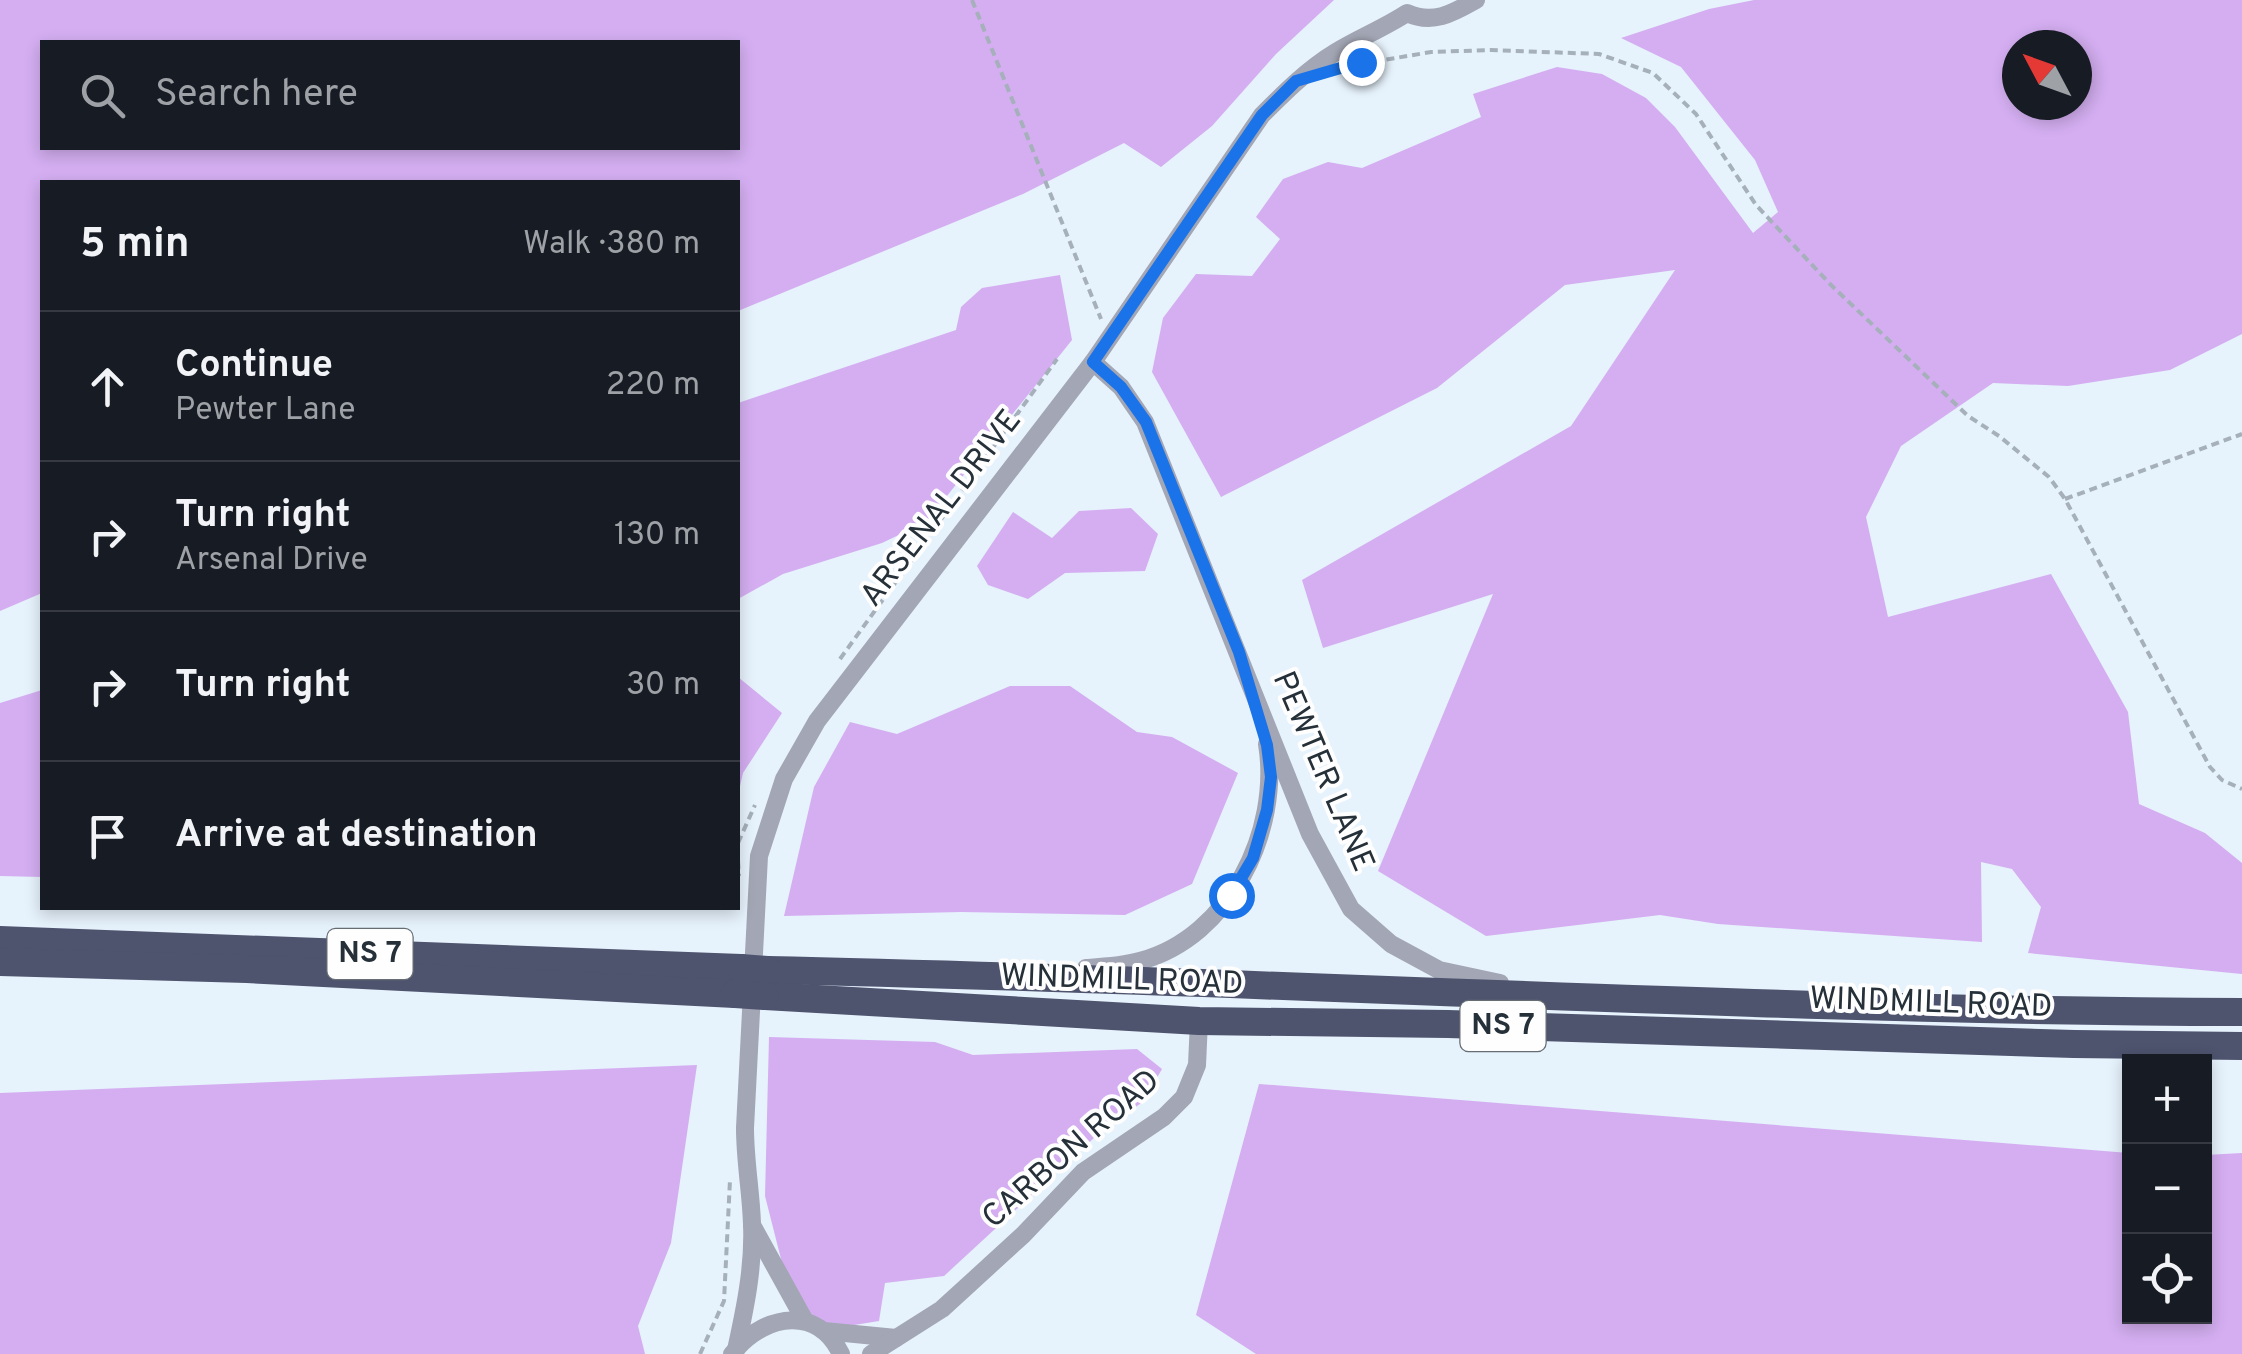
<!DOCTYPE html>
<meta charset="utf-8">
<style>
:root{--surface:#171b24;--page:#242831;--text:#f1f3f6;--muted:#9ea1a6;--line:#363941}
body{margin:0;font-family:Overpass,sans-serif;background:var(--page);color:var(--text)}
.controls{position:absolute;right:30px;bottom:30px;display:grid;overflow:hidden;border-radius:0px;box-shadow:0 5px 15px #0003}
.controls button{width:90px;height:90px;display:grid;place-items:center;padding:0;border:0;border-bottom:2px solid var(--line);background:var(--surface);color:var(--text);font:50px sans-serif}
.compass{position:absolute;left:2002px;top:30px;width:90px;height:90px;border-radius:50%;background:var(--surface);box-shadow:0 5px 15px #0003;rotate:311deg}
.stop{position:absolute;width:30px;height:30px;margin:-22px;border:8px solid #1a73e8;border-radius:50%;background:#fff}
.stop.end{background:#1a73e8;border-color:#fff;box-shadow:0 2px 10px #0008}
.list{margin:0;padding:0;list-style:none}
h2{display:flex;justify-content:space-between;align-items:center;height:130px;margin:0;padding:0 40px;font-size:42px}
h2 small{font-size:32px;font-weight:400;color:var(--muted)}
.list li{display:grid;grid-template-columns:65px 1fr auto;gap:30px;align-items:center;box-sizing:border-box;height:150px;padding:0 40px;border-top:2px solid var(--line)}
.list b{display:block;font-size:38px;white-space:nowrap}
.list p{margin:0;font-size:32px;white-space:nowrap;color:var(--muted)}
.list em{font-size:32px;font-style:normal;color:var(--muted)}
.icon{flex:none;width:55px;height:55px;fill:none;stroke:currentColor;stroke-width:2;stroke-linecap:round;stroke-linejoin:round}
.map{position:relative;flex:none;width:2242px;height:1354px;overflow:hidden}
.search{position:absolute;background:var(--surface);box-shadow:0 5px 15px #0003;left:40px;top:40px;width:700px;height:110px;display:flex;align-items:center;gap:25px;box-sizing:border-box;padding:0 35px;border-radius:0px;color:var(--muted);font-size:38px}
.panel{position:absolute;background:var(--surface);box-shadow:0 5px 15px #0003;left:40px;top:180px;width:700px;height:730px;border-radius:0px}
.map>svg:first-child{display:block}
.green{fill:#d4aef1;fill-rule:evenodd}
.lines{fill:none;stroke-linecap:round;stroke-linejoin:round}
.path{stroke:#a5b0ba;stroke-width:4;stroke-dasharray:8 5;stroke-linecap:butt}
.minor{stroke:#a3a6b4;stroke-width:18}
.highway{stroke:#4e536e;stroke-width:28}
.highway-bridge{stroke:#4e536e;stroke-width:28}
.route{stroke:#1a73e8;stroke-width:12}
.labels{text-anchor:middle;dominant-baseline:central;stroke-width:8;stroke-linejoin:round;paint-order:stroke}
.shield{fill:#fefefe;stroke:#666e74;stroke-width:2.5}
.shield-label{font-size:30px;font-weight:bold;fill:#253039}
.street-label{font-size:32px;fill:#253039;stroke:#fefefe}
</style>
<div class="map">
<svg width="2242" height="1354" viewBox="0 0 2242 1354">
<rect width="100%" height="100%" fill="#e6f2fc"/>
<g class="green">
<path d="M0,0h1334l-58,54 -64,72 -51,41 -37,-24 -101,51 -285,117v-129h-696v411l-42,18zM42,42h696v106h-696z"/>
<path d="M1754,0h488v334l-72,36 -102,16 -75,-3 -92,63 -35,71 22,100 163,-43 77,138 11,92 66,29 37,30v111l-214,-21 13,-46 -29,-38 -31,-7 1,80 -264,-18 -58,-9 -174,21 -108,-65 115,-277 -170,54 -21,-68 269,-154 104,-156 -110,15 -128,103 -216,109 -69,-125 11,-54 33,-44 56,2 28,-37 -24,-22 27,-38 45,-17 34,6 119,-51 -8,-23 84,-27 45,7 44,24 29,29 78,106 25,-21 -23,-52 -74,-93 -60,-29 88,-29zM2017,45h60v60h-60z"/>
<path d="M1060,275l12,65 -146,182 -44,21 -99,31 -45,25v-196l218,-73 5,-23 21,-19z"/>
<path d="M1131,508l27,26 -13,37 -80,2 -37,26 -40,-14 -11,-19 36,-54 39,26 27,-27z"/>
<path d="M738,677l44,36 -39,60 -5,22z"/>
<path d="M1010,686h60l67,46 35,5 66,36 -46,111 -67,31 -164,-3 -177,4 30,-129 36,-65 47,12z"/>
<path d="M42,690v187l-42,-1v-173z"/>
<path d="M769,1037l166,5 38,13 164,-6 25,20 -19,33 -35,23 -164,151 -59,7 -6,38 -37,6 -25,-5 -25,-20 -27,-106z"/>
<path d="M697,1065l-26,178 -33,83 7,28h-645v-261z"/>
<path d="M1259,1084l870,69 1,163h74l1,-161 37,-2v201h-986l-60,-39z"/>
</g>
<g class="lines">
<g class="path">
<path d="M972,0l129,319"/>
<path d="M1348,66l83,-14 60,-2 108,4 54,19 43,41 60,91 74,79 138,132 31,20 50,41 16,22 145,268 12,13 20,9"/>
<path d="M2065,499l177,-65"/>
<path d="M840,659l217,-300"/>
<path d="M738,843l17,-38"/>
<path d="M738,861l1,15"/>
<path d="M700,1354l24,-53 6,-121"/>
</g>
<g class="minor">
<path d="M1093,362l28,25 24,35 165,412 41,75 40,35 48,26 61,13"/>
<path d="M1086,968c17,-1 37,-2 54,-7 90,-24 141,-131 127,-217"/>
<path d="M752,1225l53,96"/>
<path d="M824,1331l72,7"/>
<path d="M736,1349c31,-35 82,-43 105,5"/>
<path d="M732,1354l4,-4c9,-41 18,-84 16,-126 -1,-32 -7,-63 -7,-96l14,-272 25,-77 33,-58 276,-359 169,-247c23,-23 46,-46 74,-63 23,-14 48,-24 71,-39 26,12 46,0 69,-13"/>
<path d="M871,1354l71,-45 81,-74 60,-63 81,-55 20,-20 13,-32 2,-44"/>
</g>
<g class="highway">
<path d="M0,940l741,28"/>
<path d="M0,962l247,7 488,25"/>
<path d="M767,970c492,10 983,41 1475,42"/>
<path d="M765,996l434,25 249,3 626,20 168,2"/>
</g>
<g class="highway-bridge">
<path d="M741,968l26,2"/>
<path d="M735,994l30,2"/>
</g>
</g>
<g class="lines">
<path class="route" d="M1231,895l22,-37 14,-48 4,-33 -4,-32 -28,-93 -93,-230 -25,-35 -28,-25 169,-247 34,-34 65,-19"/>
</g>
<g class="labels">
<g class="shield">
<rect x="327.5" y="929" width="85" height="50" rx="8"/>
<rect x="1460.5" y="1001" width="85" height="50" rx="8"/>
</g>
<g class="shield-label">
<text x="370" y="954">NS 7</text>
<text x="1503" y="1026">NS 7</text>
</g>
<g class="street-label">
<text transform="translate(942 509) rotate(-52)">ARSENAL DRIVE</text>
<text transform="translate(1322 772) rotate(67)">PEWTER LANE</text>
<text transform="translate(1122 981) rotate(2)">WINDMILL ROAD</text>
<text transform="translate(1931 1004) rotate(2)">WINDMILL ROAD</text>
<text transform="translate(1072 1150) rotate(-41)">CARBON ROAD</text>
</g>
</g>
</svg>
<div class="controls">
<button>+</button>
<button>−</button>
<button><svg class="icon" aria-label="locate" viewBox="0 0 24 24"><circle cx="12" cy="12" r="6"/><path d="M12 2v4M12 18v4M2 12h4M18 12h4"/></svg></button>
</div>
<svg class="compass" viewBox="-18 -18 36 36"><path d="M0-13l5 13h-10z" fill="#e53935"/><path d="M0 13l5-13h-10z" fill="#9ea1a6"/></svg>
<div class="stop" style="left:1231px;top:895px"></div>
<div class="stop end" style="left:1361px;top:62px"></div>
<div class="search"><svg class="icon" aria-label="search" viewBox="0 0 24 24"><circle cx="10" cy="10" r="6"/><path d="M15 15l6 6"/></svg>Search here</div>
<section class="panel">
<h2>5 min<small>Walk · 380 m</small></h2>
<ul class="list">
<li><svg class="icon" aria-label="ahead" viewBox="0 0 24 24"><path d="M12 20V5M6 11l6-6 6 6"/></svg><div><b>Continue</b><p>Pewter Lane</p></div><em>220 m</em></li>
<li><svg class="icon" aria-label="right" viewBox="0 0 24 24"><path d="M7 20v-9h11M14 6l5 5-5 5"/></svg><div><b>Turn right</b><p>Arsenal Drive</p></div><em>130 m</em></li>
<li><svg class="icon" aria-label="right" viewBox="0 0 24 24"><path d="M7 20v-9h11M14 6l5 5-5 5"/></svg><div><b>Turn right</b></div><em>30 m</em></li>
<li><svg class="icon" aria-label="arrive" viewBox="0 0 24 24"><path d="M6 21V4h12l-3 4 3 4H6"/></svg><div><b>Arrive at destination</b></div></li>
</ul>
</section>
</div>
